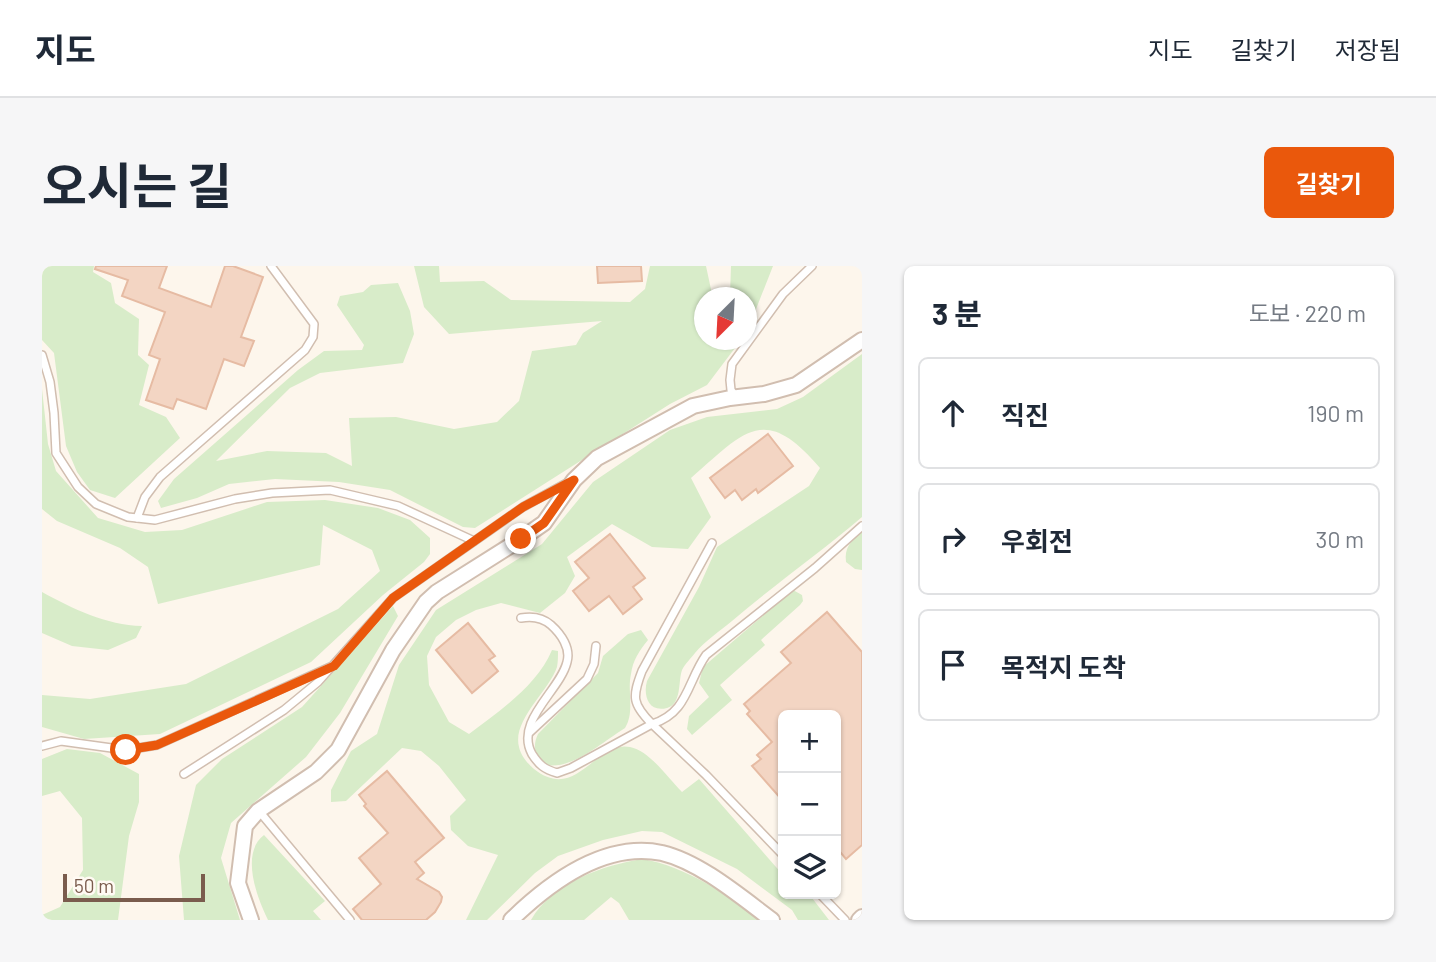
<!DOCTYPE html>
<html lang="ko">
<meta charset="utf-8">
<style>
:root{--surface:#fff;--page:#f6f6f7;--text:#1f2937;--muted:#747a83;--line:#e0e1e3;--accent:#ea580c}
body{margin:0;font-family:Barlow,"Noto Sans KR",sans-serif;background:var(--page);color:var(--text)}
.controls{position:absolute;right:21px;bottom:21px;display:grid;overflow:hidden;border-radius:10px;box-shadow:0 2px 5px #0004}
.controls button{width:63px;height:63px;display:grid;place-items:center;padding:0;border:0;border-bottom:2px solid var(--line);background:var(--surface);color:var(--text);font:35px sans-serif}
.compass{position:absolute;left:652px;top:21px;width:63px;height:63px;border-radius:50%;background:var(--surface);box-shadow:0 2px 5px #0004;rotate:204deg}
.scale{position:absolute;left:21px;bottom:18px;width:142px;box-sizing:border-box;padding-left:7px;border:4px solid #7a5c4d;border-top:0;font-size:19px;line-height:24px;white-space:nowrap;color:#7a5c4d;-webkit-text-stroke:5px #fffaf3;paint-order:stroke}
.stop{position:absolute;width:21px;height:21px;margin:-16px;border:5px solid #ea580c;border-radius:50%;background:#fff}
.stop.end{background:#ea580c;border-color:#fff;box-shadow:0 2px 7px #0008}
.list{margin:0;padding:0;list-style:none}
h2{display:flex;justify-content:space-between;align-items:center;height:91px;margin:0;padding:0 28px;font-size:30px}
h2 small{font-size:23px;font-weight:400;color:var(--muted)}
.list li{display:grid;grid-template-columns:46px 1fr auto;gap:21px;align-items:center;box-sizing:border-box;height:112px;margin:0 14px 14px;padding:0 14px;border:2px solid var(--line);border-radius:10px}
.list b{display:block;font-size:26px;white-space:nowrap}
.list em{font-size:23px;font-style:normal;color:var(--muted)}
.icon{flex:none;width:38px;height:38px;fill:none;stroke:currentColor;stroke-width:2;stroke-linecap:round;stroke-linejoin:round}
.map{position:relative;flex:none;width:820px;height:654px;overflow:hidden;border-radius:10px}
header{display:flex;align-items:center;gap:42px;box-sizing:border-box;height:98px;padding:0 35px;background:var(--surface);border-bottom:2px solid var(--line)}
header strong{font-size:33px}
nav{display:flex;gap:38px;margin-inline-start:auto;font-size:24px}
.intro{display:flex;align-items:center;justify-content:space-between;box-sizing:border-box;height:168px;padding:0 42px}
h1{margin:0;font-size:49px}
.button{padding:18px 32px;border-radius:10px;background:var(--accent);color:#fff;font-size:24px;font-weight:700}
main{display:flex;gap:42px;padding:0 42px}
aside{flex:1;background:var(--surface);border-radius:10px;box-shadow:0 2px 5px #0004}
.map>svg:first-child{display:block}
.green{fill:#d8ecc9}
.building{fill:#f3d5c3;stroke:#e6bba3;stroke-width:2}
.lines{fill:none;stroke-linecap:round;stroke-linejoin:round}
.lane-casing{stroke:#d1beb0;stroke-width:10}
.street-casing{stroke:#d1beb0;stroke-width:18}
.lane{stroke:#fff;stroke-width:7}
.street{stroke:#fff;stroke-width:14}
.route{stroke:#ea580c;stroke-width:9}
</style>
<header>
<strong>지도</strong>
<nav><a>지도</a><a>길찾기</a><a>저장됨</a></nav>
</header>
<div class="intro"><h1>오시는 길</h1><a class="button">길찾기</a></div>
<main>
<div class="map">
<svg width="820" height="654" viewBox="0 0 820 654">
<rect width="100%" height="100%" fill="#fdf6ec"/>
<g class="green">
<path d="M0,0h52l-1,6 18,11 4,20 24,16 -1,36 11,10 -10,40 27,12 14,21 -65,60 -25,-8 -13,-18 -11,-26 -12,-93 -12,-13z"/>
<path d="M372,0h25l1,16 44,-1 27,19 119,2 15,-13 5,-23h56l6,28 18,1 1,-29h42l-26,66 -1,-34h-42v42h37l-34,45 -37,19 -195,124 -12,-1 -73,-37 -51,-8 -64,-3 -46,5 -32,14 -36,10 -3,-7 16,-22 124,-109 26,-19 38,-1 2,-5 -27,-40 3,-9 23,-4 8,-7 27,-2 12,28 4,23 -11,29 -83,10 -30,15 -74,73 51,-10 59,2 26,13 -3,-48 47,-1 58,12 43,-7 22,-21 13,-50 44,-6 7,-12 19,-12 -153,13 -25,-27z"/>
<path d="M820,88v163c-42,36 -88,68 -130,104 -12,10 -27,20 -37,32 -4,5 -10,11 -13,17 -4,11 0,34 -15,38 -19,5 -24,-13 -20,-27l52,-94 18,-40 92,-61 11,-18c-56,-66 -76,-36 -129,10l20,39 -23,32 -36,-2 -40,-23 -45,33 8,19 -10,17 -25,20 -39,-10 -25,7 -20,10 -20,17 -9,19 2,29 20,37 20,12c30,-23 68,-48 83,-84l6,1c0,5 0,11 -1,16 -8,24 -45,53 -38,80 2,9 9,17 15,22 43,34 61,-29 96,-22 20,4 38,31 52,45l17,-13 84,96v19h26l20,26h-31l-6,-10 -55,-41 -75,-37 -20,-1 -39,9 -45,16 -23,17 -48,47h-21l32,-65 -30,-9 -17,-16 -1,-14 16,-16 -27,-34 -18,-15 -19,-3 -56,53 -15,1v-12l20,-39 26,-17 22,-69 37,-55 106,-66 51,-62 77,-52 37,-13 70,-8 26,-12z"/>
<path d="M0,123l6,55 8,27 42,47 47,14 37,-2 85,-28 58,-2 53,8 32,12 20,18v16l-6,8 -41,33 -72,67 -151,72 -76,5 -42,-12v-32l48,4 96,-15 152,-75 42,-38 -8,-21 -49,-25 -3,40 -162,39 -10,-37 -28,-19 -63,-27 -15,-12z"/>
<path d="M820,266v38l-7,-1 -9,-7c-2,-14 5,-22 16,-30z"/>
<path d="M751,324l9,5 1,6 -3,4 -39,35 4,5 -45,40 12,15 -40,35 -5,-6 2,-13 20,-19 -10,-14 4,-16z"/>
<path d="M0,326c31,17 64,33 100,34l-6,12 -28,12 -36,-4 -30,-13z"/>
<path d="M351,340l5,10 -58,97 -34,44 -75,66 -10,35 19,62h-56l-5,-64 17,-71 26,-26 80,-52z"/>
<path d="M599,364l7,10c-9,11 -15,20 -17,34 -4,18 4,38 -6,54 -23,14 -52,42 -80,37 -10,-10 -13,-18 -7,-31l60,-61 5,-17 25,-22z"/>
<path d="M25,483l33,4 39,21v28l-10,34 -11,84h-76v-5l18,-8 23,-37 -1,-52 -22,-27 -18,5v-37z"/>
<path d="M222,569l61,66 -12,10 8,9h-53c-11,-22 -28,-67 -4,-85z"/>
<path d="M601,593c43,8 84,35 119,61h-133l-10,-17 -8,-6 -27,23h-53c21,-37 72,-55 112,-61z"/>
</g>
<g class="building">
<path d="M54,0h71l-8,22 52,19 14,-41h8l30,11 -22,60 13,4 -10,25 -20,-7 -18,50 -29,-10 -4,10 -27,-9 14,-41 -11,-4 16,-43 -43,-16 6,-16 -33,-11z"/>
<path d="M555,0h44l1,15 -44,2z"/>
<path d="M726,168l25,32 -35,27 -2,-4 -14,11 -7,-10 -10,8 -15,-20z"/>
<path d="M568,268l35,44 -12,9 9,12 -19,15 -14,-18 -20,15 -16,-20 16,-13 -14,-16z"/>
<path d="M785,346l35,40v193l-16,14 -10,-12v-132h-53v86l-31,-35 9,-7 -4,-4 15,-13 -25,-28 3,-3 -6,-7 47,-41 -10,-11z"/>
<path d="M426,357l27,33 -6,4 9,11 -26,22 -36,-43z"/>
<path d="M345,505l57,67 -29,24 9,11 -7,6 22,13 3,5 -1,5 -6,10 -9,8h-64l-9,-11 28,-25 -22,-26 29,-25 -24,-27 2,-2 -7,-9z"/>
</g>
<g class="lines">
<g class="lane-casing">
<g id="lane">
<path d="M0,89l8,27 4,31 2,40 22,34 18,17 32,13 27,3 80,-21 37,-6 58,-3 68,16 76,35"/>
<path d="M694,131l-5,-7 -1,-10 2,-16 51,-70 29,-28"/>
<path d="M95,252l8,-21 15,-20 145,-127 8,-13 1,-13 -43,-58"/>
<path d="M479,352c11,-2 21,-1 30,7 10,9 20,23 16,37 -7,29 -53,59 -35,92 7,11 12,15 25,19l14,-5 81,-44c-20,-20 -20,-27 -10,-53l70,-128"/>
<path d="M488,466l57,-53 7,-15 2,-18"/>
<path d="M0,480l19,-5 65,9 31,-5 173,-78"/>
<path d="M142,508l100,-64 34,-28 75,-84 130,-91 44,-24"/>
<path d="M217,545l91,109"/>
<path d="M741,589l-77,-80 -54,-51c36,-11 35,-42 54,-69l109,-87 47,-42"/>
<path d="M778,628l25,26"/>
</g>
</g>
<g class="street-casing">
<g id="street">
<path d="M209,654l-13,-37 7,-57 13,-15 58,-39 22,-22 55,-100 33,-48 11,-10 84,-53 23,-16 30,-43 23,-22 96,-52 37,-8 34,-4 32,-9 66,-45"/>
<path d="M469,654c38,-37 94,-79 151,-67 38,9 79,44 110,67"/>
<path d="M817,654l3,-3"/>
</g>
</g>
<use href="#lane" class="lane"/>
<use href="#street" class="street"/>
</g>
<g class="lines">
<path class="route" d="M84,484l31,-5 177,-79 59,-68 130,-91 51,-27 -30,43 -23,16"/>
</g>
</svg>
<div class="controls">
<button>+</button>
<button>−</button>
<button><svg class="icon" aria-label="layers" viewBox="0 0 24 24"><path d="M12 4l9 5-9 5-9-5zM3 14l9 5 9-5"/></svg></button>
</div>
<svg class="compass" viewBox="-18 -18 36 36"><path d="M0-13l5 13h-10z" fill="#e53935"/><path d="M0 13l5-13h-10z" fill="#747a83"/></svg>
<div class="scale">50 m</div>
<div class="stop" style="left:84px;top:484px"></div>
<div class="stop end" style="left:479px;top:273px"></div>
</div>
<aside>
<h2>3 분<small>도보 · 220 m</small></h2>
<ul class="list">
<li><svg class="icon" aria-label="ahead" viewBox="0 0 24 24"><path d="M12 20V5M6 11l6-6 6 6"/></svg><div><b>직진</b></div><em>190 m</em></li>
<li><svg class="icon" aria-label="right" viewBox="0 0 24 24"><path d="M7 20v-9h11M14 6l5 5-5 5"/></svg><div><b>우회전</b></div><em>30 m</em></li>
<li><svg class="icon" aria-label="arrive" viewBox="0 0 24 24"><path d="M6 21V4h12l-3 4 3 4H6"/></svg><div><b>목적지 도착</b></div></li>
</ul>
</aside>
</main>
